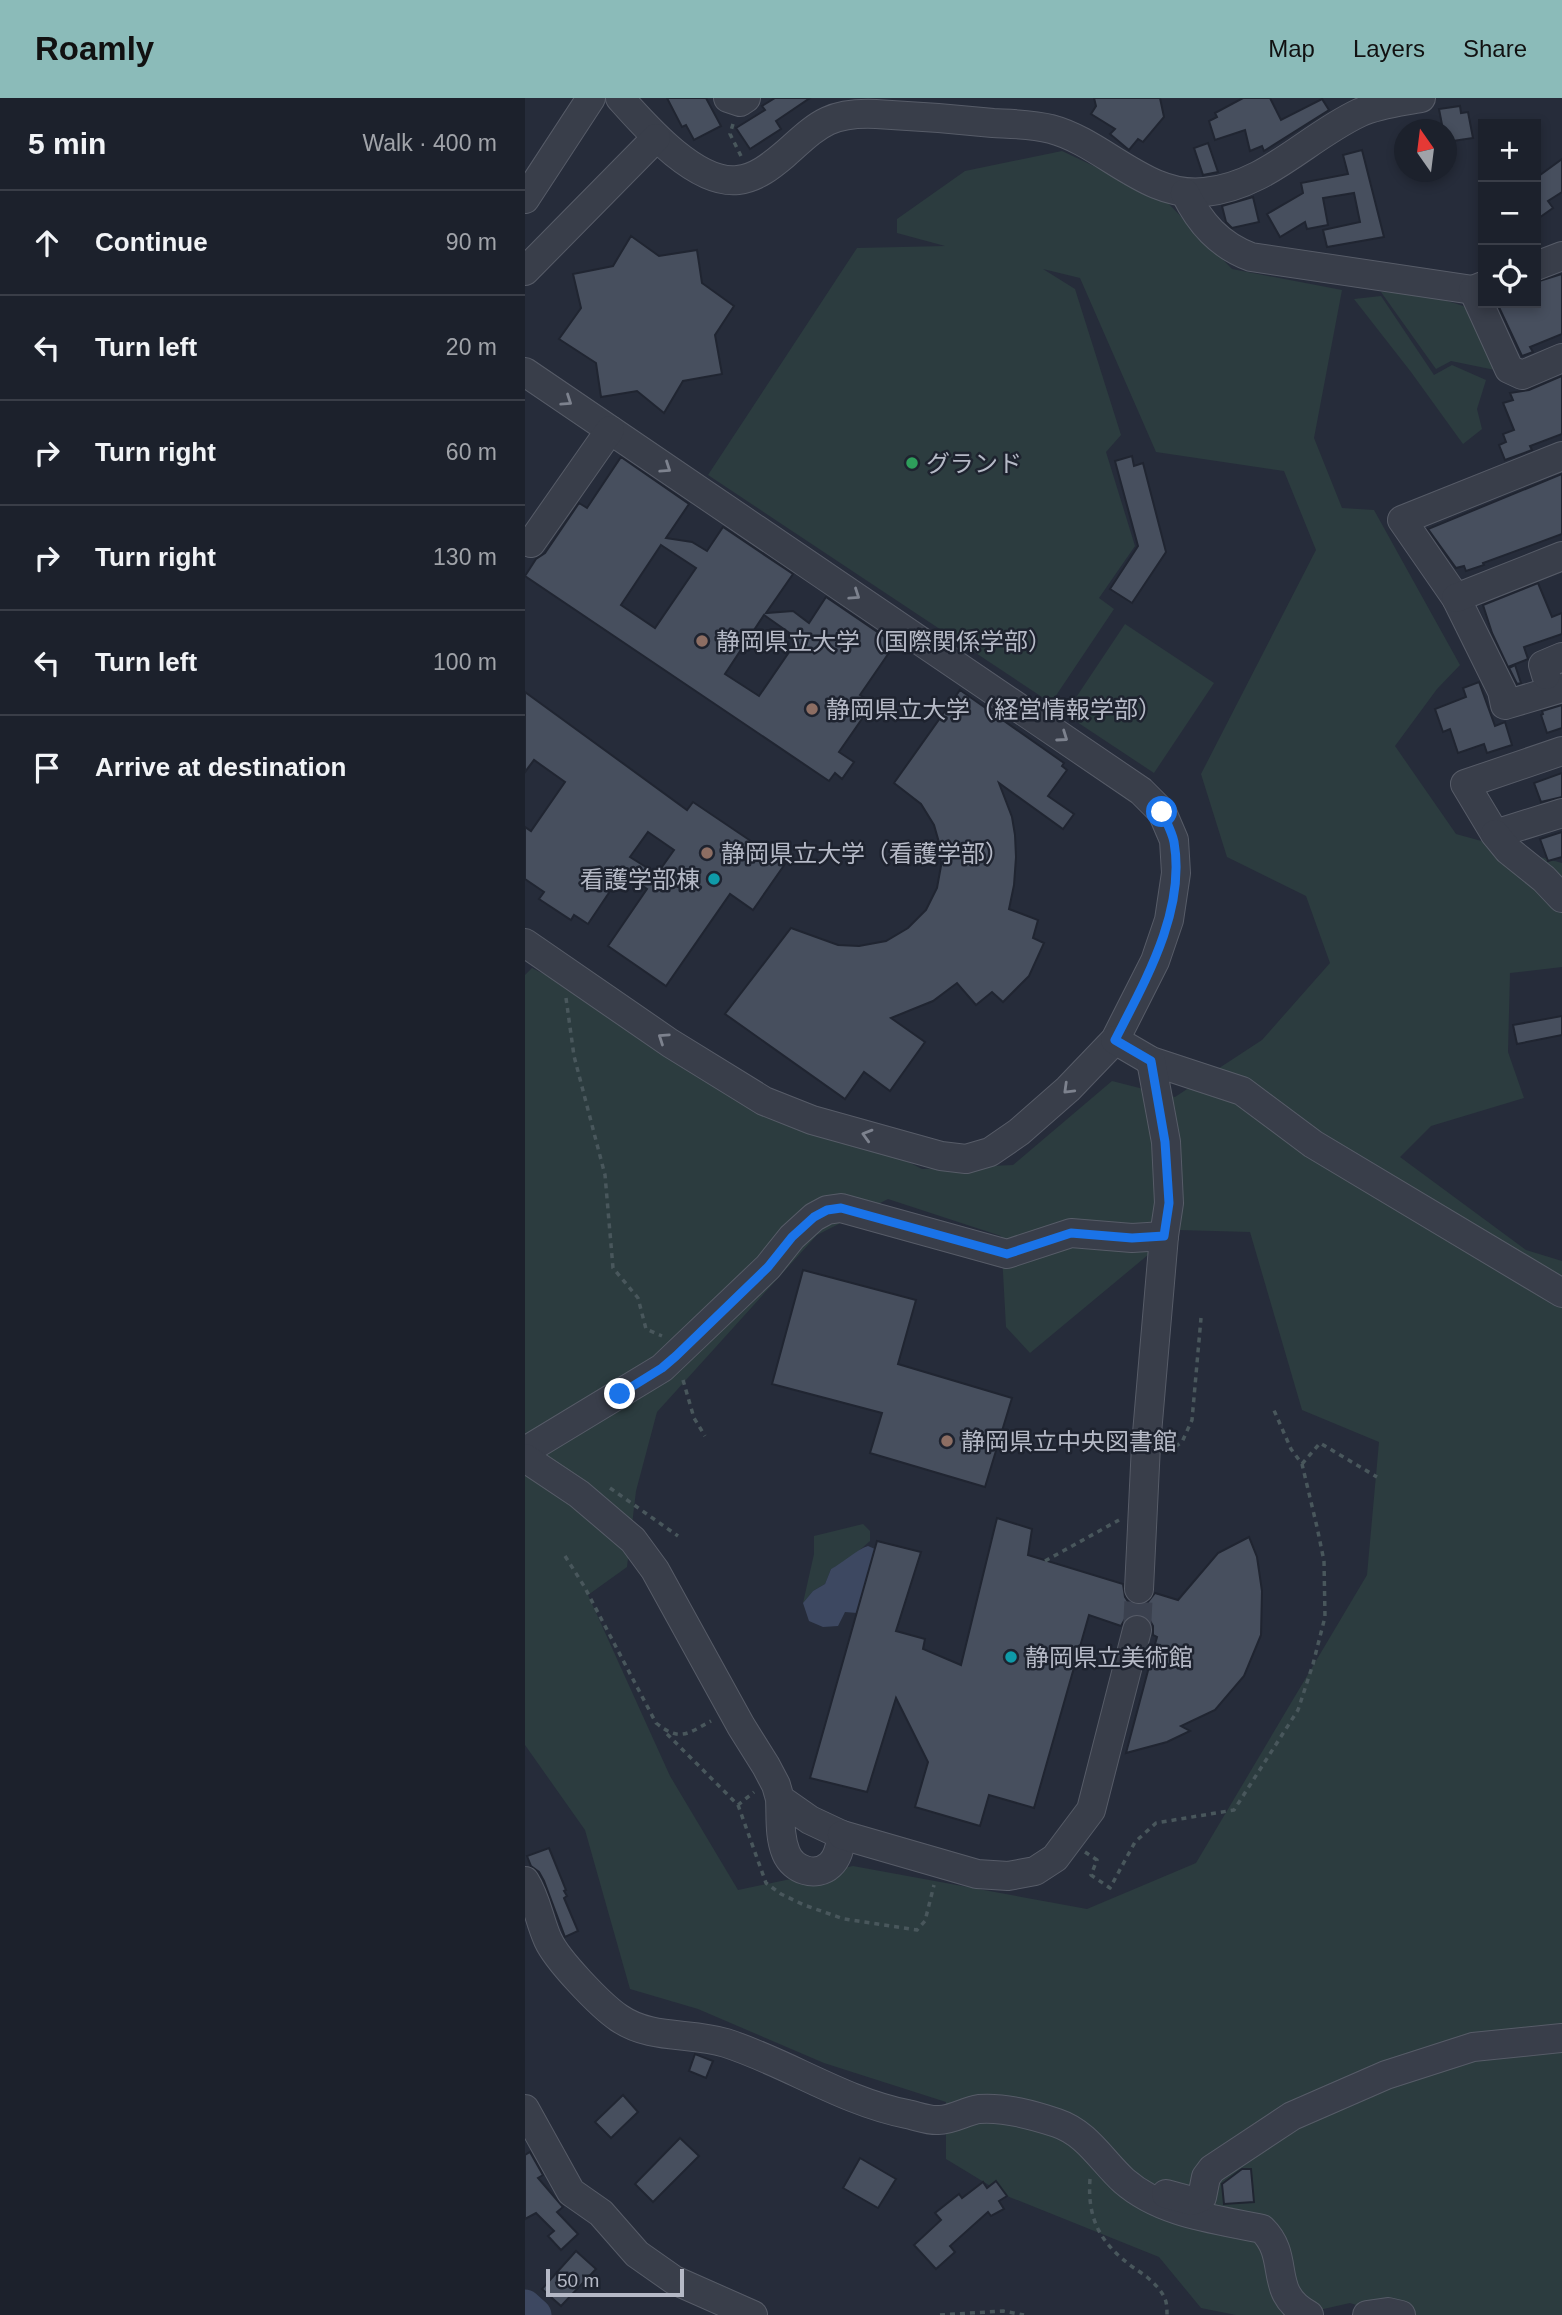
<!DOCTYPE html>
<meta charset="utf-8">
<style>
:root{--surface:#1c212c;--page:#252934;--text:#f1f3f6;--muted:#a0a3a9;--line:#3a3e48;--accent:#8bbbb9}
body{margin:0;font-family:Arial,"Noto Sans JP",sans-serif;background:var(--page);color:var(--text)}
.controls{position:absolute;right:21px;top:21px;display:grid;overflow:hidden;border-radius:0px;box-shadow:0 4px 10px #0003}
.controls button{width:63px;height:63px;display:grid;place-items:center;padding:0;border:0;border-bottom:2px solid var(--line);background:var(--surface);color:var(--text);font:35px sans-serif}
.compass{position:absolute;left:869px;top:21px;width:63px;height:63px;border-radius:50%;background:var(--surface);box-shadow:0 4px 10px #0003;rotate:346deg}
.scale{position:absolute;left:21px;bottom:18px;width:138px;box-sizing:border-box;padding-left:7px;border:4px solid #b5b9c6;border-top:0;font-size:19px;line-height:24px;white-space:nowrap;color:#b5b9c6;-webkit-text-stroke:5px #1e232f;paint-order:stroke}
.stop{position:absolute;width:21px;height:21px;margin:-16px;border:5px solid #1a73e8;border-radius:50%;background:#fff}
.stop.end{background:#1a73e8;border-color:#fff;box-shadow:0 2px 7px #0008}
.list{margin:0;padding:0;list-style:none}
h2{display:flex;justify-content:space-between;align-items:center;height:91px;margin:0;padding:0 28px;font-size:30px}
h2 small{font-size:23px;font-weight:400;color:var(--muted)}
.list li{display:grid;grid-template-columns:46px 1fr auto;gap:21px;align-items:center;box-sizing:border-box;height:105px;padding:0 28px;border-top:2px solid var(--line)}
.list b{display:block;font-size:26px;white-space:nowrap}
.list em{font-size:23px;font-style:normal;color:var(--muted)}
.icon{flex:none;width:38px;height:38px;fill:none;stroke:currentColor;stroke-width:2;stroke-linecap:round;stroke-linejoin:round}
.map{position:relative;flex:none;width:1037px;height:2217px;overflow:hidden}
header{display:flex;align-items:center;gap:42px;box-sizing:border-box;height:98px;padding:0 35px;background:var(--accent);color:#111}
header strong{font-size:33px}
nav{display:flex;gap:38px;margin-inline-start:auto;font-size:24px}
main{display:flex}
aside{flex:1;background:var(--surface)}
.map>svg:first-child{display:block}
.green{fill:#2c3c3f;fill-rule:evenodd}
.water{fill:#3d4861}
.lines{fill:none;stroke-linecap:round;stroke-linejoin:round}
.river{stroke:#3d4861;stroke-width:33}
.building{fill:#474f5e;stroke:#202531;stroke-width:2;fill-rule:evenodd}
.minor-tunnel{stroke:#3b414f;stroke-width:28;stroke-dasharray:28 14;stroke-linecap:butt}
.minor-casing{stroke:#575c68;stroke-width:30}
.path{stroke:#49575c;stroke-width:3.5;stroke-dasharray:5 5;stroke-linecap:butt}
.minor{stroke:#393e4a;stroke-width:28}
.oneway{stroke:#7d828e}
.route{stroke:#1a73e8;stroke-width:9}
.leisure-dot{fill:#2e9e5b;stroke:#1e232f;stroke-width:2.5}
.education-dot{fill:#8d6e63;stroke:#1e232f;stroke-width:2.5}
.culture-dot{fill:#0f9aa8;stroke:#1e232f;stroke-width:2.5}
.labels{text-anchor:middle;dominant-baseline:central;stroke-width:5;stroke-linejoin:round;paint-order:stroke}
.poi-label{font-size:24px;fill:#b5b9c6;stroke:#1e232f;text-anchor:start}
</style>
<header>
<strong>Roamly</strong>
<nav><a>Map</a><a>Layers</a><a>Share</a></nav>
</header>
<main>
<aside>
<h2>5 min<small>Walk · 400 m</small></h2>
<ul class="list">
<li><svg class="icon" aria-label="ahead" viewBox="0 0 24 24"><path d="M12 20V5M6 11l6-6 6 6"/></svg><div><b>Continue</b></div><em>90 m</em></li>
<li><svg class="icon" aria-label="left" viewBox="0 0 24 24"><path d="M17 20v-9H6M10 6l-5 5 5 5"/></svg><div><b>Turn left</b></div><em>20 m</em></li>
<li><svg class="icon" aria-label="right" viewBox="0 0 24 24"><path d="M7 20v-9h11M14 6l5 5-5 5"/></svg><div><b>Turn right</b></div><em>60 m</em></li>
<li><svg class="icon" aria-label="right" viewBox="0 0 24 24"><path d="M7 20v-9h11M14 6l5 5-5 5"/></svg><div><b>Turn right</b></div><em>130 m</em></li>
<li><svg class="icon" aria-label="left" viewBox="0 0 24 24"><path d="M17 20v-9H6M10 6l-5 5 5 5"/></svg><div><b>Turn left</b></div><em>100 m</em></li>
<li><svg class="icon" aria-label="arrive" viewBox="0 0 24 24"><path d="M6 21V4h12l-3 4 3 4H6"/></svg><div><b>Arrive at destination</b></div></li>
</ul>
</aside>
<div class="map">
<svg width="1037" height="2217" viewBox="0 0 1037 2217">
<rect width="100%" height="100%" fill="#262c3a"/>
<g class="green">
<path d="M537,53l102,48 68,70 110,21 -28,148 28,70 32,2 86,155 -23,24 -42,57 61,88 106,29v104l-52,6 -2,79 16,46 -93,28 -31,31 126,93 36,11v1054h-175l-37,-12 -53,12h-61l-35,-7 -42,-51 -152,-61 -61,-37v-57l-122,-39 -126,-54 -68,-20 -45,-159 -60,-85v-770l7,-7 390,201 91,-4 99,-84 63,16 87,-57 68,-77 -24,-67 -79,-39 -26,-83 115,-224 -32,-79 -128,-19 -76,-174 -37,-9 32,20 46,146 -15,17 29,94 -36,52 15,11 -63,94 -343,-228 149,-227 88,-2 -48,-13v-14l68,-48zM363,1101l113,37 5,91 24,26 148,-123 72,2 52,178 77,32 -12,133 -171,288 -109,46 -234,-43 -115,24 -68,-114 -82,-181 39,-28 9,-76 21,-79 160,-177z"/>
<path d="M856,194c31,0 57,5 85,15l29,63 -44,-9 -15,8z"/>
<path d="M856,198l53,79 18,-10 34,15 -9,29 5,20 -19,15 -52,-72 -57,-73z"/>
<path d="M600,526l89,59 -60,90 -89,-59z"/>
<path d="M338,1426l7,7v10l-24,21 -15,7 -6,15 -12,7 -10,12 11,-49v-18z"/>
</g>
<path class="water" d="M343,1448l7,3 -18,64 -12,-1 -7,14 -15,1 -14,-6 -6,-18 10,-12 12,-7 6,-15c13,-7 25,-19 37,-23z"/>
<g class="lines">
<path class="river" d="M0,2208l10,9"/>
</g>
<g class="building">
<path d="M142,0h39l15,28 -27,14 -8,-15 -4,2z"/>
<path d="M250,0h35l-34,23 5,8 -31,20 -14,-21 29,-18 -3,-4z"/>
<path d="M569,0h66l4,19 -21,25 -5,-3 -9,11 -19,-16 5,-5 -24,-15 5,-8z"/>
<path d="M718,0h27l11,22 41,-21 7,11 -65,41 -2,-5 -12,5 -5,-21 -30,10 -6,-19 8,-4 -2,-4z"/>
<path d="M935,8l1,7 7,-1 5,26 -27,4v-12h-3l-4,-21z"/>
<path d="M683,45l10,29 -15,3 -9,-27z"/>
<path d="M837,52l22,87 -57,10 -4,-17 37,-8 -6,-29 -31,5 5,27 -21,4 -2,-7 -25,15 -13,-23 36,-21 -2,-10 47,-9 -5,-19z"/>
<path d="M1037,61v33l-14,9 5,7 -17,12v-42z"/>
<path d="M728,99l6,25 -27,6 -6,-6 -4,-16z"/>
<path d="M106,138l28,20 38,-6 5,33 32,23 -19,29 7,39 -39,7 -19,32 -27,-22 -36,6 -5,-34 -37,-24 22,-31 -8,-34 40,-8z"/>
<path d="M1037,176v60l-32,13 3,5 -11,4 -25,-53h39v-21z"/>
<path d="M1037,278v58l-32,12 2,4 -27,10 -6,-15 7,-3 -3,-8 11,-4 -11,-27 10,-3 -3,-7 19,-3z"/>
<path d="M607,358l2,10 9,-3 23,89 -34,51 -22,-14 28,-43 -23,-85z"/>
<path d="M96,359l68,47 -23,34 26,4 15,9 16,-24 70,47 -27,39 27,-2 16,12 17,-26 69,47 -35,51 13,8 -34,49 15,10 -12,17 -7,-6 -6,8 -304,-205 11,-17 9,-6 34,-50 8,5zM136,447l35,23 -41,60 -34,-23zM239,517l34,24 -39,57 -34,-22z"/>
<path d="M1037,376v60l-79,29 1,2 -18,6 -2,-5 -8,2 -28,-39z"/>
<path d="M1013,485l14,34 10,-4v21l-38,13 4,12 -20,8 -16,-34 -9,-28z"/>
<path d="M990,567l6,18 -4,1 -8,-16z"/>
<path d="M954,584l16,44 10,-4 7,23 -25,8 -3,-9 -26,9 -8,-24 -7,3 -8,-23 31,-12 -3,-9z"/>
<path d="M435,592l104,73 -2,3 5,4 -19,26 26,18 -11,15 -64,-46 13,34 3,18 1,22 -2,28 -5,24 29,11 -5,18 11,5 -15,33 -26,26 -11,-10 -16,13 -19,-22 -24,18 -42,17 34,24 -35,49 -26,-19 -19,27 -120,-85 66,-86 47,17 21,1 27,-5 22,-13 18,-18 11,-22 4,-22 -1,-20 -6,-21 -13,-21 -27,-21z"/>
<path d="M0,594l162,118 6,-8 92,62 -32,46 -23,-16 -64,92 -58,-40 39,-57 -24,-17 -35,52 -14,-9 -3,5 -32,-21 5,-7 -19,-13v-52l6,4 34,-49 -31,-22 -9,12zM123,734l26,18 -17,24 -27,-17z"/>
<path d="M1037,607v23l-15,5 -6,-18 2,-1 -1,-3z"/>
<path d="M1037,675v24l-21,5 -7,-19z"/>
<path d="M1037,734v25l-14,4 -8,-22z"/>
<path d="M1037,918v19l-45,9 -4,-19z"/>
<path d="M278,1172l113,30 -18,64 114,34 -27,89 -115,-34 12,-40 -110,-29z"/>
<path d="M472,1420l35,11 -4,26 95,29 2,13 4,6 9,2 9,-2 8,-10 23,7 40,-47 31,-16 8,20 5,34 -1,44 -17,41 -29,34 -34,16 9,5 -23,11 -41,11 31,-116 -4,-2v-9l-4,-7 -7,-5h-10l-7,5 -4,7 -32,-11 -55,193 -45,-13 -9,31 -65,-19 13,-45 -32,-64 -29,94 -57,-14 67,-237 44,11 -25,79 29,8 -2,10 38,16z"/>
<path d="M24,1750l17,42 -2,1 3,5 -3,2 14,33 -13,6 -21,-56 -5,-9 -8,-6 -4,-10z"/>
<path d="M170,1956l18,7 -7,17 -17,-7z"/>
<path d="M98,1997l15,17 -27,26 -16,-16z"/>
<path d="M155,2040l19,18 -46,46 -18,-18z"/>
<path d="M5,2054l13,23 -5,3 25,29 -6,5 21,22 -17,16 -13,-14 6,-5 -18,-18 -11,6v-64z"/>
<path d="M335,2060l36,21 -18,29 -35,-20z"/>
<path d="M717,2071h9l3,33 -30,2 -2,-20z"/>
<path d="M471,2083l11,15 -8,5 5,8 -13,7 -3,-4 -38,34 5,6 -19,17 -22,-24 27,-25 -6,-7 24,-19 3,4 21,-16 4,6z"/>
<path d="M51,2153l20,18 -35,37 -19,-17z"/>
</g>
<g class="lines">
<path class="minor-tunnel" d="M612,1532l2,-41"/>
<g class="minor-casing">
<g id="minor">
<path d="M95,0c25,28 76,87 118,82 18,-2 33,-14 46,-25 34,-30 44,-43 92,-41 39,2 78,5 117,9 19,1 39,1 58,6 53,14 96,70 154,63 61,-6 101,-54 154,-79 19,-9 41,-11 62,-15"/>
<path d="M203,0l12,4 6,-4"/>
<path d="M660,95c15,30 34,52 66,64l222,33"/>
<path d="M0,101l66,-101"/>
<path d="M1011,168l26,-10"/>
<path d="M0,173l131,-133"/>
<path d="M958,188l-10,4 36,79 13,6 40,-17"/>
<path d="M0,274l616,419 21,21 12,28 2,33 -7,47 -14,41 -40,79 -47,49 -49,43 -29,20 -24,7 -25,-3 -129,-36 -48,-19 -94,-58 -145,-100"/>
<path d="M1037,358l-160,64 54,78 46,93 3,14 57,-17"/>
<path d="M6,445l79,-113"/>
<path d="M931,500l106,-42"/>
<path d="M1021,577l-3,-10 19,-8"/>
<path d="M1037,653l-97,33 30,50 67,-21"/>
<path d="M970,736l13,16 36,29 18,19"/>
<path d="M590,942l36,21 91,30 71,53 249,149"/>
<path d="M0,1353l137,-83 106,-101 24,-30 22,-20 13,-7 14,-2 166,46 64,-21 61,5 32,-2"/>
<path d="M0,1360l54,36 54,46 22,30 86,156 25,40 10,19 4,14 30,21 32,15c-2,10 -3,22 -12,30 -14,13 -37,5 -44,-12 -7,-17 -5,-36 -6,-54"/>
<path d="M614,1491l7,-144 18,-209 5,-33 -3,-61 -15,-81"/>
<path d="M317,1737l135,39 31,2 27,-5 20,-13 36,-48 46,-180"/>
<path d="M0,1783c12,19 14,39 23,59 9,20 52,65 71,78 32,22 71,14 107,25 62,20 116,58 181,71 10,2 22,7 32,6 13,0 27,-9 40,-11 26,-2 54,6 78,14 30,10 45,38 67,58 38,33 91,38 138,48 30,29 4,63 47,86"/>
<path d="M0,2011l46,83 30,21 36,41 37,26 79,35"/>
<path d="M641,2096l26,7 10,-4 4,-20 6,-8 80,-53 94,-41 87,-28 89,-9"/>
<path d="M842,2217l21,-3 13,3"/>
</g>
</g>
<g class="path">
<path d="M208,26l-3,10 12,24"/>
<path d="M41,900l8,58 31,119 8,93 25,30 8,31 16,7"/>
<path d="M158,1282l11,38 11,18"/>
<path d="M642,1354l15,-10 10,-22 9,-102"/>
<path d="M777,1366l18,-21 57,34"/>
<path d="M85,1390l68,48"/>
<path d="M40,1458l19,30 72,137c24,19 31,11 55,-2"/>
<path d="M520,1463l74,-41"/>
<path d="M142,1636l71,71 16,-13"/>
<path d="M213,1707l28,78 15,11 23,11 40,14 73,11 8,-9 9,-36"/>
<path d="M560,1754l12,8 -6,15 19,13 25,-46 21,-19 78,-13 64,-100 15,-46 12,-47 -1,-56 -7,-34 -15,-63 -11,-15 -18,-41"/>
<path d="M565,2081c-3,41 11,65 44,89 11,7 26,18 31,31 2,4 2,11 2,16"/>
<path d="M415,2217l63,-4 21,4"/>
</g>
<use href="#minor" class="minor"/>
</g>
<defs><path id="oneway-chevron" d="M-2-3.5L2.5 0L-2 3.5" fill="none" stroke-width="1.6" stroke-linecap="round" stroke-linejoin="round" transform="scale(1.75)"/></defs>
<g class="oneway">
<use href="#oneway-chevron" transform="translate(42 303) rotate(34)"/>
<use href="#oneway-chevron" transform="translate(141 370) rotate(34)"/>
<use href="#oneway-chevron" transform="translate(330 497) rotate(34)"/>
<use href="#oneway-chevron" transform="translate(538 639) rotate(35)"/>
<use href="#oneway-chevron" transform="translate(138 940) rotate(-146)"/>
<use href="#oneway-chevron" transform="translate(543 991) rotate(136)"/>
<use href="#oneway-chevron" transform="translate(342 1037) rotate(-164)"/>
</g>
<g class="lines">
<path class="route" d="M95,1296l42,-26 14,-12 92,-89 24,-30 22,-20 13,-7 14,-2 166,46 64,-21 61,5 32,-2 5,-33 -4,-61 -14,-81 -36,-21c30,-59 71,-129 59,-198 -2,-10 -8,-21 -12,-30"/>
</g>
<circle class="leisure-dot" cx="387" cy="365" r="7"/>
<g class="education-dot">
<circle cx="177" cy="543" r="7"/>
<circle cx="287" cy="611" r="7"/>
<circle cx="182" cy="755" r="7"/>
<circle cx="422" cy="1343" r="7"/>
</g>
<g class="culture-dot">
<circle cx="189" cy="781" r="7"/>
<circle cx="486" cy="1559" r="7"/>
</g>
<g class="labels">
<g class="poi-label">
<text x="401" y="365">グランド</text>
<text x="191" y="543">静岡県立大学（国際関係学部）</text>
<text x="301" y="611">静岡県立大学（経営情報学部）</text>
<text x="196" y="755">静岡県立大学（看護学部）</text>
<text x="175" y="781" text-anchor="end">看護学部棟</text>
<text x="436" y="1343">静岡県立中央図書館</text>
<text x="500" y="1559">静岡県立美術館</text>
</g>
</g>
</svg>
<div class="controls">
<button>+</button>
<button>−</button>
<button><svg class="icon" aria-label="locate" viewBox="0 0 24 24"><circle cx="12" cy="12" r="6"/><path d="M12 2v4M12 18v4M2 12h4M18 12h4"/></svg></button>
</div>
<svg class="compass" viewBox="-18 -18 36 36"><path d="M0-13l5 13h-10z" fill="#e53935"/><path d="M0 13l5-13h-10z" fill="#a0a3a9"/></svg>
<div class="scale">50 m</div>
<div class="stop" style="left:637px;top:714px"></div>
<div class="stop end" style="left:95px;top:1296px"></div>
</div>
</main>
